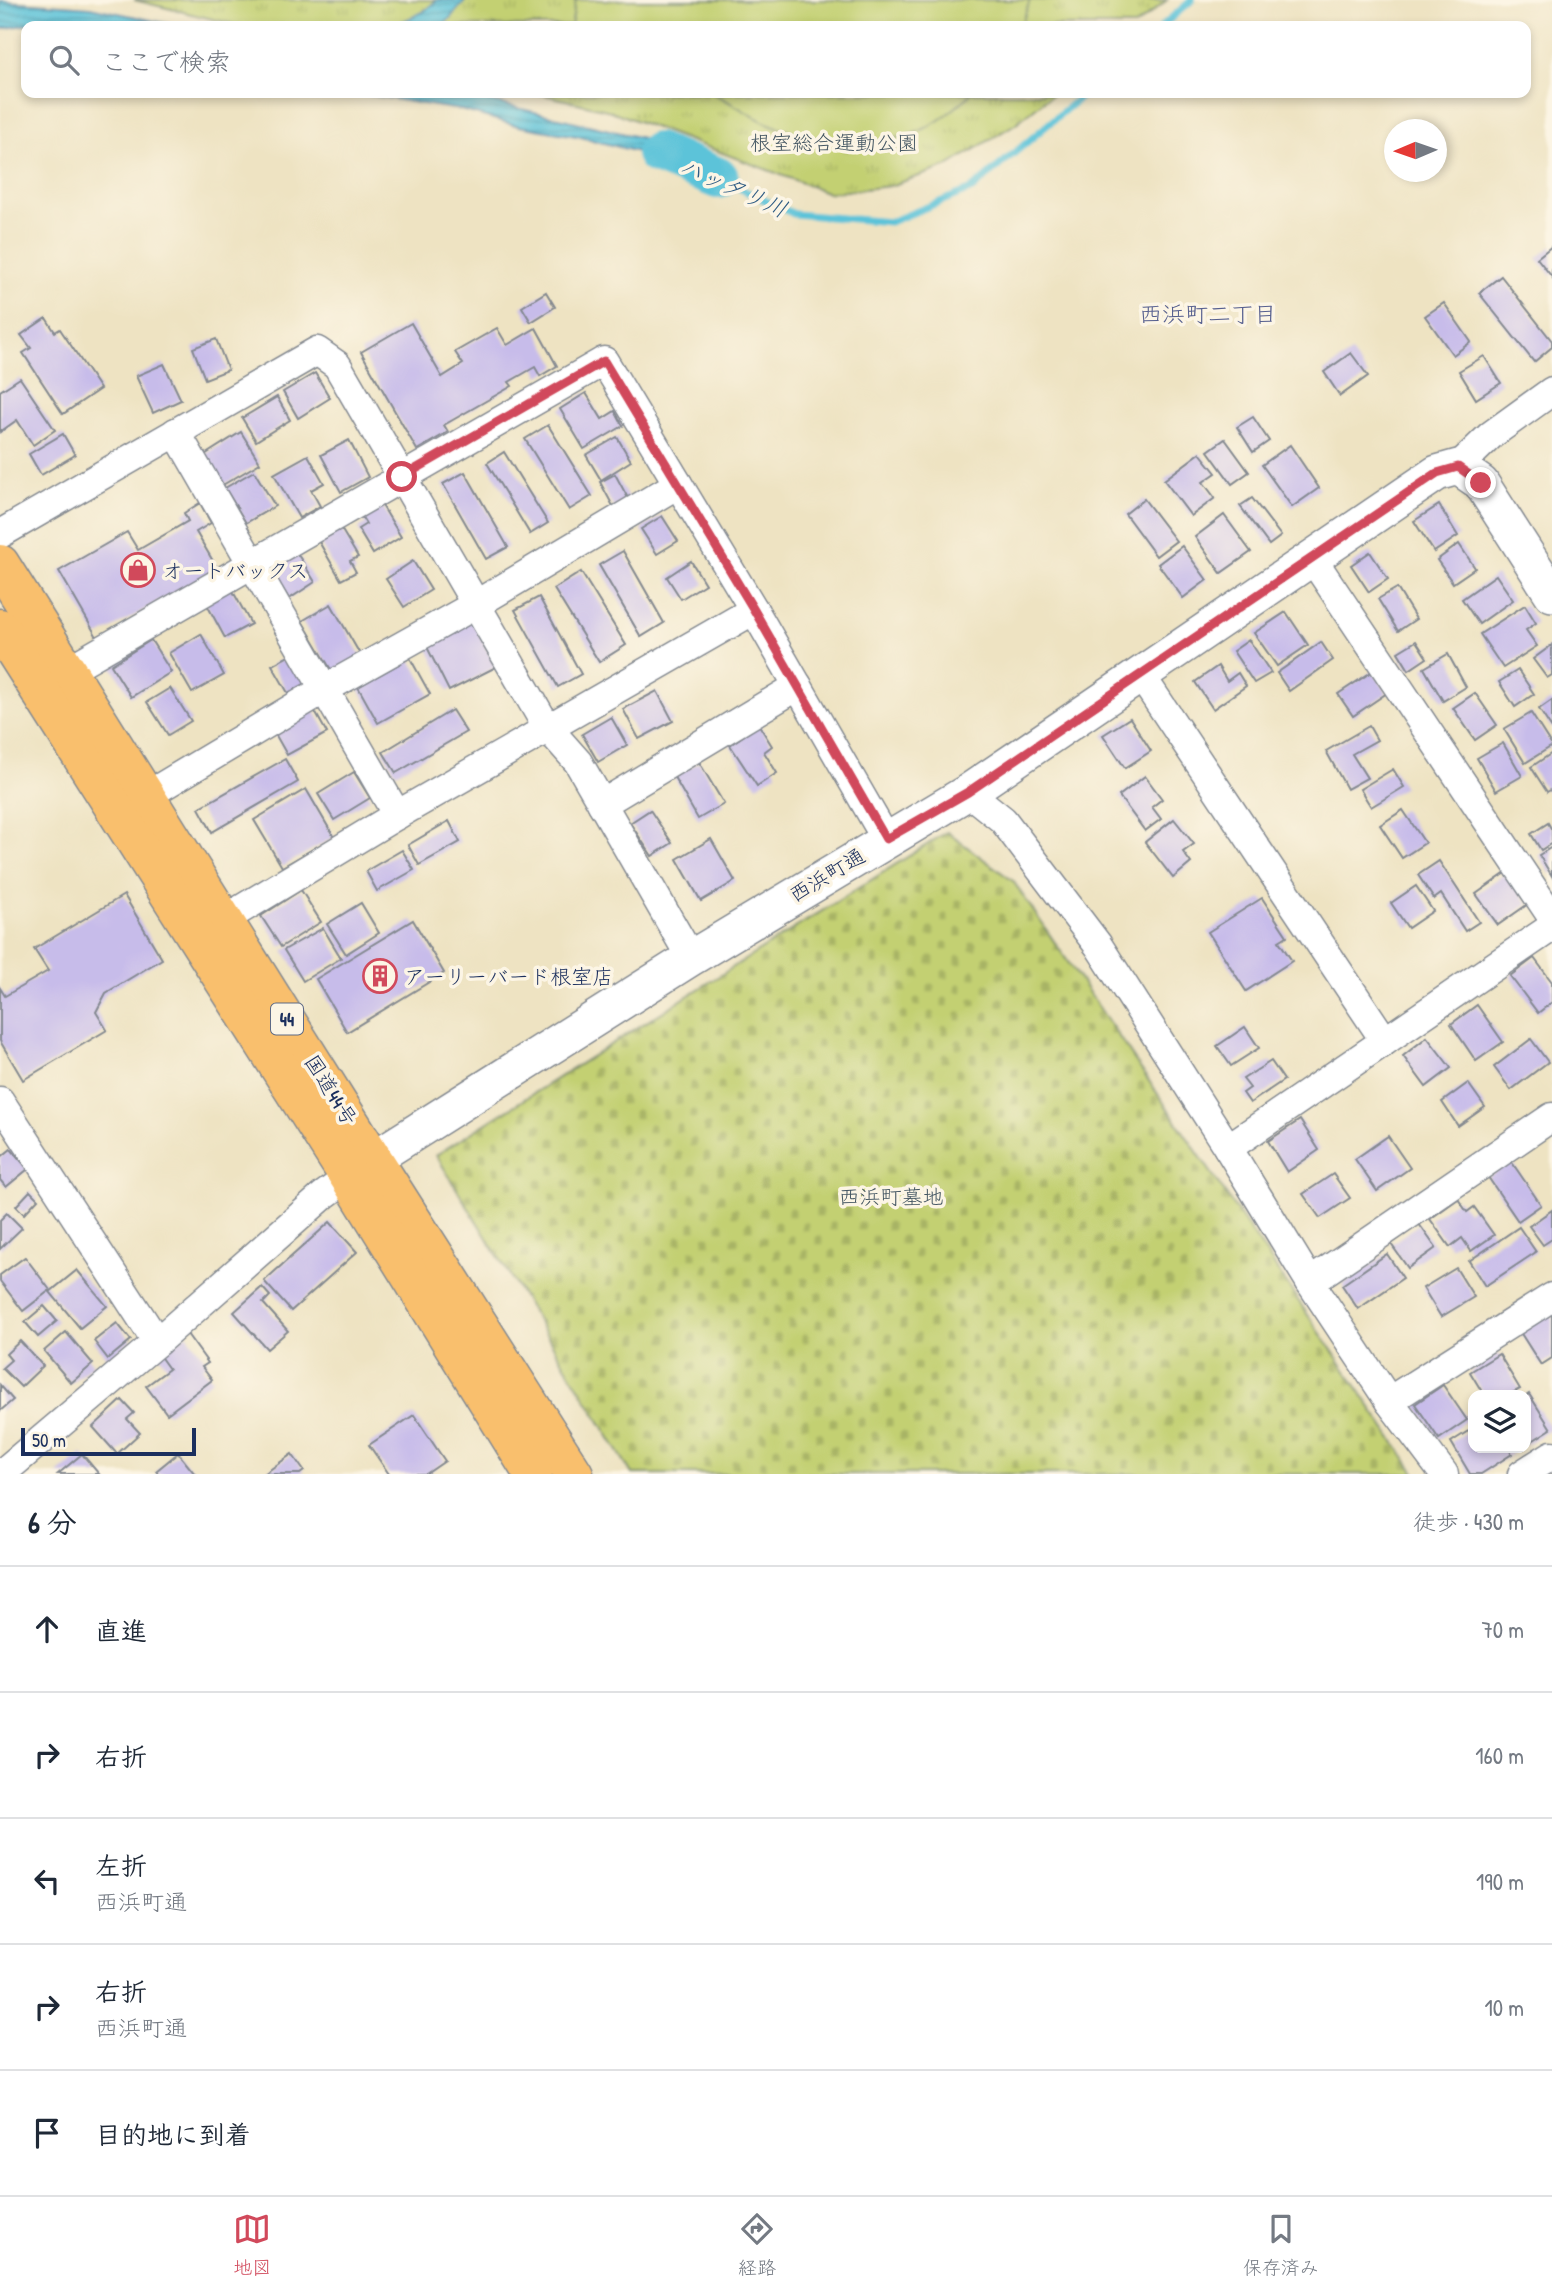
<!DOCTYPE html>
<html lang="ja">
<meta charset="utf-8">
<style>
:root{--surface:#fff;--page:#f2f2f3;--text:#1f2937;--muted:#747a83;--line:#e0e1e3;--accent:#d1495b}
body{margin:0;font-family:"Patrick Hand","Klee One",sans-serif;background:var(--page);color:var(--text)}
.controls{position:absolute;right:21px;bottom:21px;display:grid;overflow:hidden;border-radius:14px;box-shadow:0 4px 10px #0003}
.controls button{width:63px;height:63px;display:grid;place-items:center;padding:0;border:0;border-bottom:2px solid var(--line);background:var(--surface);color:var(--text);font:35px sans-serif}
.compass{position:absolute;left:1384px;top:119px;width:63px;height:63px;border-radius:50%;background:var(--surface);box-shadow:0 4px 10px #0003;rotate:268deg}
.scale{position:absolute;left:21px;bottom:18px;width:175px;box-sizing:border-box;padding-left:7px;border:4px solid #1b2f5e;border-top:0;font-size:19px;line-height:24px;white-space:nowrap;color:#1b2f5e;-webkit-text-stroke:5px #fcf5e5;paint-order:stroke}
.stop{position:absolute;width:21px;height:21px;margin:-16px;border:5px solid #d1495b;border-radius:50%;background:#fff}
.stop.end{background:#d1495b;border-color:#fff;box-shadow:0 2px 7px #0008}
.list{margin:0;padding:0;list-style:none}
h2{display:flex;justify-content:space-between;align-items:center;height:91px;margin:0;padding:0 28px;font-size:30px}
h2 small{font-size:23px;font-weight:400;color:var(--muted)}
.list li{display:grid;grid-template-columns:46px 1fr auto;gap:21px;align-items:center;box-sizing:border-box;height:126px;padding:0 28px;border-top:2px solid var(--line)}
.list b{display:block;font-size:26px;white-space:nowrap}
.list p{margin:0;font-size:23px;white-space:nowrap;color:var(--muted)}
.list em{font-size:23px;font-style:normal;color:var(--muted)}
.icon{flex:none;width:38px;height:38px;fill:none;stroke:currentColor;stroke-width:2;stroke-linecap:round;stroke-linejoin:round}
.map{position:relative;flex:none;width:1552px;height:1474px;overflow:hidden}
.search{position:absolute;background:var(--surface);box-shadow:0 4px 10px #0003;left:21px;right:21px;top:21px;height:77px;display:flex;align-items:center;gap:18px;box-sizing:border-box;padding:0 24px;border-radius:14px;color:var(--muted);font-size:26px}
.sheet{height:721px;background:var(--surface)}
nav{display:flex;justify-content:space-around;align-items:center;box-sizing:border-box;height:98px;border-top:2px solid var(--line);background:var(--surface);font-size:19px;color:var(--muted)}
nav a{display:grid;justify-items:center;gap:4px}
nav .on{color:var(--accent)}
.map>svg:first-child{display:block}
.cemetery{fill:url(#cemetery-stones);stroke:#6f8068;stroke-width:2}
.park{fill:url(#park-tufts);stroke:#6f8068;stroke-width:2}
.pitch{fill:#c3d072;stroke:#6f8068;stroke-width:2}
.water{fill:url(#water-rules);stroke:#3c799c;stroke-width:2}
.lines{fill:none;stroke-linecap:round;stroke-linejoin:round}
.stream{stroke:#5cc3d9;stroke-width:7}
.river{stroke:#5cc3d9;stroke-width:42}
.building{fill:#c7bcea}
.minor-casing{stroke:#848990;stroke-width:31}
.tertiary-casing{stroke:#848990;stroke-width:38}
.trunk-casing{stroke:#848990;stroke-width:41}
.minor{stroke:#fff;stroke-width:28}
.tertiary{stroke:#fff;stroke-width:35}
.trunk{stroke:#f9bf6d;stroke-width:38}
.route{stroke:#d1495b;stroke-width:9}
.labels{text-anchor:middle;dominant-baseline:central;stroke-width:7;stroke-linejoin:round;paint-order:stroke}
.shield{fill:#fcf5e5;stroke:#5e6a86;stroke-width:2}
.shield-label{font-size:19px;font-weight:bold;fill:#1b2f5e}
.park-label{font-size:21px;fill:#455763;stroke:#fcf5e5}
.poi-label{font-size:21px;fill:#1b2f5e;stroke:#fcf5e5;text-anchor:start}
.street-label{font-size:21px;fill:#1b2f5e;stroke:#fcf5e5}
.water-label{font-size:23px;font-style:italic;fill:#2e5b83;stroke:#fcf5e5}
.neighbourhood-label{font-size:23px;fill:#57608f;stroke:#fcf5e5}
</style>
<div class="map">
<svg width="1552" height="1474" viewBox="0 0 1552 1474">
<defs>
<pattern id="cemetery-stones" width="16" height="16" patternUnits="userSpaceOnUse" patternTransform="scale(1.75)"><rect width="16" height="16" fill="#c3d072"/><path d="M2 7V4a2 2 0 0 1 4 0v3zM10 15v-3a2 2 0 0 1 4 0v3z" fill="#a7b365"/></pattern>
<pattern id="park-tufts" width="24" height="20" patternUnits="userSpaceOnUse" patternTransform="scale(1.75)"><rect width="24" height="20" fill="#c3d072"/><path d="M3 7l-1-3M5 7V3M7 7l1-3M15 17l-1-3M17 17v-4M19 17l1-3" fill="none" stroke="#a7b365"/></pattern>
<pattern id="water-rules" width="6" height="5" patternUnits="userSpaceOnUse" patternTransform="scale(1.75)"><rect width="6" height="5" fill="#5cc3d9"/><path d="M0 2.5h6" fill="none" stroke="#4b9fb3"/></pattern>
</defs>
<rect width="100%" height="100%" fill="#fcf5e5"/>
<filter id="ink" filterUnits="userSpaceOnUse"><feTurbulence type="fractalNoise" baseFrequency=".0143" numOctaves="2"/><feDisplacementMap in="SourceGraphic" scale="14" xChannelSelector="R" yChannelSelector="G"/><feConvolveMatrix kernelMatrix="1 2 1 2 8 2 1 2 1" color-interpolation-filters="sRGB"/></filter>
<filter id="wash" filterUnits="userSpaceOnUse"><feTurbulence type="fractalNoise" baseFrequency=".00686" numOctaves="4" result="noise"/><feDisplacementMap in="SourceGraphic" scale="28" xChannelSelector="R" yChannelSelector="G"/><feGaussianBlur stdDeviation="1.57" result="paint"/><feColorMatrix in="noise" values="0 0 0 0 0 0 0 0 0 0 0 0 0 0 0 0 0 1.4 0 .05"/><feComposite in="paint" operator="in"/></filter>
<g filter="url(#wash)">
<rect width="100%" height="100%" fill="#eee3c2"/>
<path class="cemetery" d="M947,832l66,49 403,593h-784l-196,-319z"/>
<g class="park">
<path d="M134,0h1033l-32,26h-894z"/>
<path d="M536,93h518l-39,31 -69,43 -56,19 -61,7 -218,-82z"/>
</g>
<g class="pitch">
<path d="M576,0h454l-9,26h-450z"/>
<path d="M711,93h261c-16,15 -36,32 -57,40 -49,17 -101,9 -148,-10 -19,-8 -36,-22 -56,-30z"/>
</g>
<g class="water">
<path d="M437,0h29l-23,26h-50l30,-14z"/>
<path d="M0,1l90,6 88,19h-140l-9,-2 -29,5z"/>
<path d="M356,93h100l190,46 66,32 -7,9 -59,-26 -69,-18 -58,-10 -58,-16z"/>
</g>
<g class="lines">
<g class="stream">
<path d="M1162,26l30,-26"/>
<path d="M718,178l76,36 96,8 82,-33 113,-96"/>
</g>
<path class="river" d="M657,153l61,25"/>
</g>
<g id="blocks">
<g class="building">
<path d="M1552,246v31l-15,-19z"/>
<path d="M1501,276l51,65v6l-18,15 -55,-69z"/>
<path d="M546,292l9,15 -24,15 -9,-15z"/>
<path d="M1444,303l27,39 -18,13 -28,-39z"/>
<path d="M46,318l9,14 5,-3 40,60 -37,25 -40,-61 8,-5 -10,-13z"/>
<path d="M411,323l31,54 21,-13 -8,-12 42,-24 10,17 29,-17 21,38 -17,10 -5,-9 -26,15 3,4 -68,39 4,7 -31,18 -56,-98z"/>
<path d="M216,339l12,31 -23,9 -12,-31z"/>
<path d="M1351,353l17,23 -28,20 -16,-24z"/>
<path d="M1484,356l17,27 -25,16 -17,-28z"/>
<path d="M164,364l17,36 -28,13 -17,-37z"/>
<path d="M315,373l15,25 -32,20 -15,-26z"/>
<path d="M20,378l35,52 -22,15 -16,-25 -17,12v-41z"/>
<path d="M586,393l16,26 13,-8 8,15 -39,23 -24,-40z"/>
<path d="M277,397l13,23 -34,21 -14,-23z"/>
<path d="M1253,417l16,24 -16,11 -16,-25z"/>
<path d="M548,425l44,71 -23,14 -44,-71z"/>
<path d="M241,432l19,31 -39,23 -18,-30z"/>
<path d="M63,434l12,21 -34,20 -12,-21z"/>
<path d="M617,437l14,24 -30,19 -15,-25z"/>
<path d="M1225,439l24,33 -17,12 -24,-33z"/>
<path d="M349,440l19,37 -27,15 -20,-37z"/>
<path d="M1290,445l29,43 -27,19 -30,-42z"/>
<path d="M504,452l44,71 -18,11 -43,-71z"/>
<path d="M1200,453l16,20 -13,9 12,16 -24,18 -27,-36z"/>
<path d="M308,455l16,28 -13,7 9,16 -21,12 -25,-44z"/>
<path d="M254,471l21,35 -29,17 -21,-35z"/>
<path d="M465,472l43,75 -22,12 -43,-75z"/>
<path d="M615,474l14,26 -15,8 -14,-26z"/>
<path d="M1252,498l29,38 -12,9 -29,-39z"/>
<path d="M1144,499l32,42 -20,15 -31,-42z"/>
<path d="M380,502l21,35 -28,17 -15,-25 8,-5 -6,-10z"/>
<path d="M200,503l11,20 -15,9 21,36 -120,69 -38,-66 68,-39 11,18 50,-29 -4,-8z"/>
<path d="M1439,505l19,31 -24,16 -20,-31z"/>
<path d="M1224,515l27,37 -30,21 -26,-36z"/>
<path d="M662,516l16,25 -21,13 -16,-25z"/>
<path d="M340,527l18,30 -8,4 6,11 -15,8 -23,-40z"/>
<path d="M1459,544l16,24 -22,15 -16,-23z"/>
<path d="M1182,546l25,34 -24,18 -25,-34z"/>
<path d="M295,550l20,32 -26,17 -20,-32z"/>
<path d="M623,551l41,72 -23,14 -42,-72z"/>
<path d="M1370,552l18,27 -19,13 -18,-27z"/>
<path d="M413,561l18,29 -27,17 -18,-28z"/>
<path d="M691,561l14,23 -24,15 -14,-22z"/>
<path d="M581,572l45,73 -27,17 -45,-73z"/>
<path d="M1496,575l17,25 -34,24 -17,-25z"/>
<path d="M230,586l21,38 -26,14 -20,-37z"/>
<path d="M1397,588l19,31 -18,12 -20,-32z"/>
<path d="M539,597l42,77 -23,13 -43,-77z"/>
<path d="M331,604l30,52 -28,17 -31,-52z"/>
<path d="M1525,605l11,18 -10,7 11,16 -34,22 -23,-34z"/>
<path d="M1286,612l22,33 -31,21 -23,-33z"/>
<path d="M471,617l25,50 -47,24 -25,-50z"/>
<path d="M201,634l23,41 -32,18 -23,-40z"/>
<path d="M151,640l20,32 -40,25 -20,-32z"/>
<path d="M1249,640l22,33 -17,10 -21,-32z"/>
<path d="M1416,641l11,17 -18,12 -11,-18z"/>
<path d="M1321,642l12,18 -44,31 -12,-18z"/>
<path d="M1552,645v30l-5,3 -14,-19z"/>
<path d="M296,652l16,28 -24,13 -16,-28z"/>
<path d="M1448,654l18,33 -23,14 -19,-33z"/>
<path d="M410,658l20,36 -52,29 -20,-36z"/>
<path d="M1218,666l9,15 11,-8 8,13 -33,23 -18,-27z"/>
<path d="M1518,670l16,24 -19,13 -16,-25z"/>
<path d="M1373,671l14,22 -34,23 -15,-22z"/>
<path d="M170,688l21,33 -23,14 -21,-33z"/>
<path d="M657,691l16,30 -34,18 -16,-30z"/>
<path d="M1475,693l22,32 -22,15 -22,-32z"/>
<path d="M1552,700v29l-13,-20z"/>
<path d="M314,710l13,23 -40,22 -13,-23z"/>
<path d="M452,710l14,22 -70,41 -13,-21z"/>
<path d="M1531,713l21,33 -27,17 -21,-34z"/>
<path d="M611,717l16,28 -29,17 -16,-28z"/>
<path d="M1130,718l21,33 -26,17 -22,-33z"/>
<path d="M759,725l13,21 -8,6 13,21 -20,13 -27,-41z"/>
<path d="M1369,726l8,14 -25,14 15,24 -20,11 -21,-38z"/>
<path d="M1503,743l19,33 -26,15 -19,-33z"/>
<path d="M1552,753v36l-5,3 -16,-25z"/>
<path d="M285,759l13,23 -86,50 -13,-24z"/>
<path d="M699,762l25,42 -26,15 -24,-42z"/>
<path d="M1393,769l11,18 -33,20 -11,-18z"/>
<path d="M354,772l16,26 -36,22 -16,-26z"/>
<path d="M1145,776l17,23 -10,8 9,12 -16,12 -26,-35z"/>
<path d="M306,789l28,48 -52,30 -28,-47z"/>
<path d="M650,810l22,33 -20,13 -22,-33z"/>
<path d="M1403,810l22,33 -23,15 -22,-33z"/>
<path d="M1174,819l20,25 -11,8 8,11 -18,15 -28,-36z"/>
<path d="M449,821l11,21 -41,23 -11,-20z"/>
<path d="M1548,823l4,7v13l-11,7 -10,-16z"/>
<path d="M711,839l24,42 -34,20 -24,-42z"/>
<path d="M1552,847v29l-13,-21z"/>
<path d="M402,850l12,20 -37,21 -11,-20z"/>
<path d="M1439,861l40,61 -14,9 -24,-37 -7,5 -16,-24z"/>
<path d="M1506,873l22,31 -30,21 -22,-31z"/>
<path d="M1416,886l17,25 -25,17 -17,-25z"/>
<path d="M301,890l20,32 -40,25 -20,-31z"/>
<path d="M124,895l38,64 -56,34 -10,19 11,18 -84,50 -23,-39v-53l5,8 43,-25 -14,-22z"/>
<path d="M1262,898l25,38 -8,5 13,20 -46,30 -38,-59z"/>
<path d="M361,903l18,30 -33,21 -19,-30z"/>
<path d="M413,920l31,53 -97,59 -31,-53z"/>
<path d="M323,928l18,30 -38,23 -19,-31z"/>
<path d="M1534,958l18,24v20l-14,11 -28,-37z"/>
<path d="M1477,1005l26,37 -27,19 -25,-37z"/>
<path d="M1245,1027l14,21 -28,18 -14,-20z"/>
<path d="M1427,1037l24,31 -25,19 -23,-31z"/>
<path d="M1531,1039l17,23 -37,28 -17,-23z"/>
<path d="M1271,1061l13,19 -34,23 -7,-10 7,-5 -7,-9z"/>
<path d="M1468,1083l17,24 -27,19 -16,-24z"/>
<path d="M1300,1120l19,30 -32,22 -19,-31z"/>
<path d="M1388,1136l22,32 -33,23 -22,-32z"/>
<path d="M11,1149l17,20 -22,18 -6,-7v-22z"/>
<path d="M1511,1161l30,44 -23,16 -30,-44z"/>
<path d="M1333,1174l17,24 -30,20 -17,-24z"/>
<path d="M30,1191l8,8 -14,15 -8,-8z"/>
<path d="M1458,1199l9,13 7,-5 20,28 -23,16 -9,-13 -12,9 -20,-28z"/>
<path d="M1552,1210v29l-9,6 -14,-19z"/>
<path d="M7,1213l15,15 -22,21v-29z"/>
<path d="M330,1222l27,30 -66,59 -27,-30z"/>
<path d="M1419,1224l17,24 -28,20 -17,-24z"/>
<path d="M1519,1227l17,25 -51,34 -16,-25z"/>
<path d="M1387,1254l16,24 -45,31 -16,-24z"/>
<path d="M25,1257l25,33 -27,21 -23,-30v-6z"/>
<path d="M1456,1268l18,29 -33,20 -18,-29z"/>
<path d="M77,1270l30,36 -27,22 -30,-36z"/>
<path d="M262,1287l8,9 -7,7 25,28 -21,18 -33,-37z"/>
<path d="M44,1306l13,15 -19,16 -13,-15z"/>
<path d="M1550,1312l2,4v42l-11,7 -21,-33z"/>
<path d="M117,1323l14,17 -23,19 -14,-18z"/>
<path d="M66,1332l27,32 -22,19 -27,-32z"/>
<path d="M187,1334l21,29 -6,4 10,13 -45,34 -21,-28 23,-17 -10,-14z"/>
<path d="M20,1341l23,25 -22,21 -19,-19 9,-8 -5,-6z"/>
<path d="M1499,1354l21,35 -11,6h-25l-14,-23z"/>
<path d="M0,1385l13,15 -13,11z"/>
<path d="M1443,1385l24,35 -28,19 -24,-35z"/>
<path d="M1529,1394l22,35 -25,16v-49z"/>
<path d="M122,1400l12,13 -7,6 13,14 -23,21 -24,-27z"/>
<path d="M414,1415l31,46 -19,13h-37l-20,-29z"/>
<path d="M1473,1428v20h35l4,6 -31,20h-11l-19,-32z"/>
<path d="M178,1453l17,21h-37l-2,-3z"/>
<path d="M82,1454l17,20h-41z"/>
<path d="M292,1454l12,17 -4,3h-36z"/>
</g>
</g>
</g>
<g filter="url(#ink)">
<use href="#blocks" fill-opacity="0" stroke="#848990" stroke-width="2"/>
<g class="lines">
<g class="minor-casing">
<g id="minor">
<path d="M176,432l221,383"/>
<path d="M1458,467l33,-32 61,-44"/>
<path d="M0,534l317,-183 20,14 210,362 31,35 113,196"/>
<path d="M1312,558l240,359"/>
<path d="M68,670l536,-309 150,249 132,229"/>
<path d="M1140,674l245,367"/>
<path d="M968,792l35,28 95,125 130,203 82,134 79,119 55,73"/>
<path d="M602,804l196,-118"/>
<path d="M131,805l192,-115 152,-85 203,-121"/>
<path d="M225,919l172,-104 357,-205"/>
<path d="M0,1101l157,241"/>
<path d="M1228,1148l324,-221"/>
<path d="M1310,1282l242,-165"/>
<path d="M1389,1401l163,-104"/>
<path d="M1,1474l156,-132 167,-147 40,-29"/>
<path d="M1522,1474l30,-19"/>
</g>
</g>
<g class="tertiary-casing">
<path id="tertiary" d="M373,1159l318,-201 277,-166 469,-319 21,-6 23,16 71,111"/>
</g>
<g class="trunk-casing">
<g id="trunk">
<path d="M0,564l373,595 201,315"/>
<path d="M0,628l349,549 184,297"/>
</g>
</g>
<use href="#minor" class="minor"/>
<use href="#tertiary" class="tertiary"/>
<use href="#trunk" class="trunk"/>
</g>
</g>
<g class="lines" filter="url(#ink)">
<path class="route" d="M402,477l202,-116 150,249 132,229 82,-47 469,-319 21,-6 23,16"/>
</g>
<defs>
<g id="shop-ring" transform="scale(1.75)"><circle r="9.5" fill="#fcf5e5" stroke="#d1495b" stroke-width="1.5"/><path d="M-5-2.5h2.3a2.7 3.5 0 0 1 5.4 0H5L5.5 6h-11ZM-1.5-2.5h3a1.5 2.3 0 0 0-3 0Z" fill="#d1495b"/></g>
<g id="building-ring" transform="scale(1.75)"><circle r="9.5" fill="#fcf5e5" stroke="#d1495b" stroke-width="1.5"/><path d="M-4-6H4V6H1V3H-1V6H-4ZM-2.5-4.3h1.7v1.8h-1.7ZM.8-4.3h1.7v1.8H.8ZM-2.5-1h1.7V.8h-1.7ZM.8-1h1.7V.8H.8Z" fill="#d1495b"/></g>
</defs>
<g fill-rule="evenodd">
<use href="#shop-ring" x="138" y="570"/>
<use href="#building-ring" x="380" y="976"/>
</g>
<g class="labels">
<rect class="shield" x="271" y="1003.5" width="32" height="31" rx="5"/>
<g class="shield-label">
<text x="287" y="1019">44</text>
</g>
<g class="park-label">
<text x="834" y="142">根室総合運動公園</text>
<text x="891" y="1196">西浜町墓地</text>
</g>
<g class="poi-label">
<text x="162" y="570">オートバックス</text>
<text x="404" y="976">アーリーバード根室店</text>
</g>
<g class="street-label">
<text transform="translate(827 875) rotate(-31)">西浜町通</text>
<text transform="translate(331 1090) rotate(58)">国道44号</text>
</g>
<g class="water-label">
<text transform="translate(734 187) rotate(24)">ハッタリ川</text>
</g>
<g class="neighbourhood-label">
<text x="1208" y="313">西浜町二丁目</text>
</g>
</g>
</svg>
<div class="controls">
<button><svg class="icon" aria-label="layers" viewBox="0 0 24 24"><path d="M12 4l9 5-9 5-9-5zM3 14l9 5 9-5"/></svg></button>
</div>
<svg class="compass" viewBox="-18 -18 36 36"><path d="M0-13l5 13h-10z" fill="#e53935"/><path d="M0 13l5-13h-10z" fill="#747a83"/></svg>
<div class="scale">50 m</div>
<div class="stop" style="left:402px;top:477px"></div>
<div class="stop end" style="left:1481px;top:483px"></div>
<div class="search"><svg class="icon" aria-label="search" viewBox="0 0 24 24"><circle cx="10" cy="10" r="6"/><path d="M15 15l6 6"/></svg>ここで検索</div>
</div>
<section class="sheet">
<h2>6 分<small>徒歩 · 430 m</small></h2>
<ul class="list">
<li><svg class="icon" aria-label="ahead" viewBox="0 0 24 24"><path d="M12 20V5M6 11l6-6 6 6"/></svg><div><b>直進</b></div><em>70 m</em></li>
<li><svg class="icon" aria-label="right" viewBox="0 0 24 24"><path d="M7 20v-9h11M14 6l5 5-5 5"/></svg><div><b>右折</b></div><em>160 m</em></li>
<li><svg class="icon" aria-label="left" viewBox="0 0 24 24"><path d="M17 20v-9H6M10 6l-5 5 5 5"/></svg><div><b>左折</b><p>西浜町通</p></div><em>190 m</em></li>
<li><svg class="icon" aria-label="right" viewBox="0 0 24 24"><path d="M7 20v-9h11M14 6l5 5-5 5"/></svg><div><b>右折</b><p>西浜町通</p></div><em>10 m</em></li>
<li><svg class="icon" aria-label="arrive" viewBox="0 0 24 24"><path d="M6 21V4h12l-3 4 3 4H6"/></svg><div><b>目的地に到着</b></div></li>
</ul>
</section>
<nav>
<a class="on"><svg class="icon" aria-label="map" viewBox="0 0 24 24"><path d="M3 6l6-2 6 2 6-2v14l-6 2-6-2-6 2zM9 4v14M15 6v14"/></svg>地図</a>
<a><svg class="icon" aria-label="directions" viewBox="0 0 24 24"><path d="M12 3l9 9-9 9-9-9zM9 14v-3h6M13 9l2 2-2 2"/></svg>経路</a>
<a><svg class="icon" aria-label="saved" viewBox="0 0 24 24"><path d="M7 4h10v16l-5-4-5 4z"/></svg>保存済み</a>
</nav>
